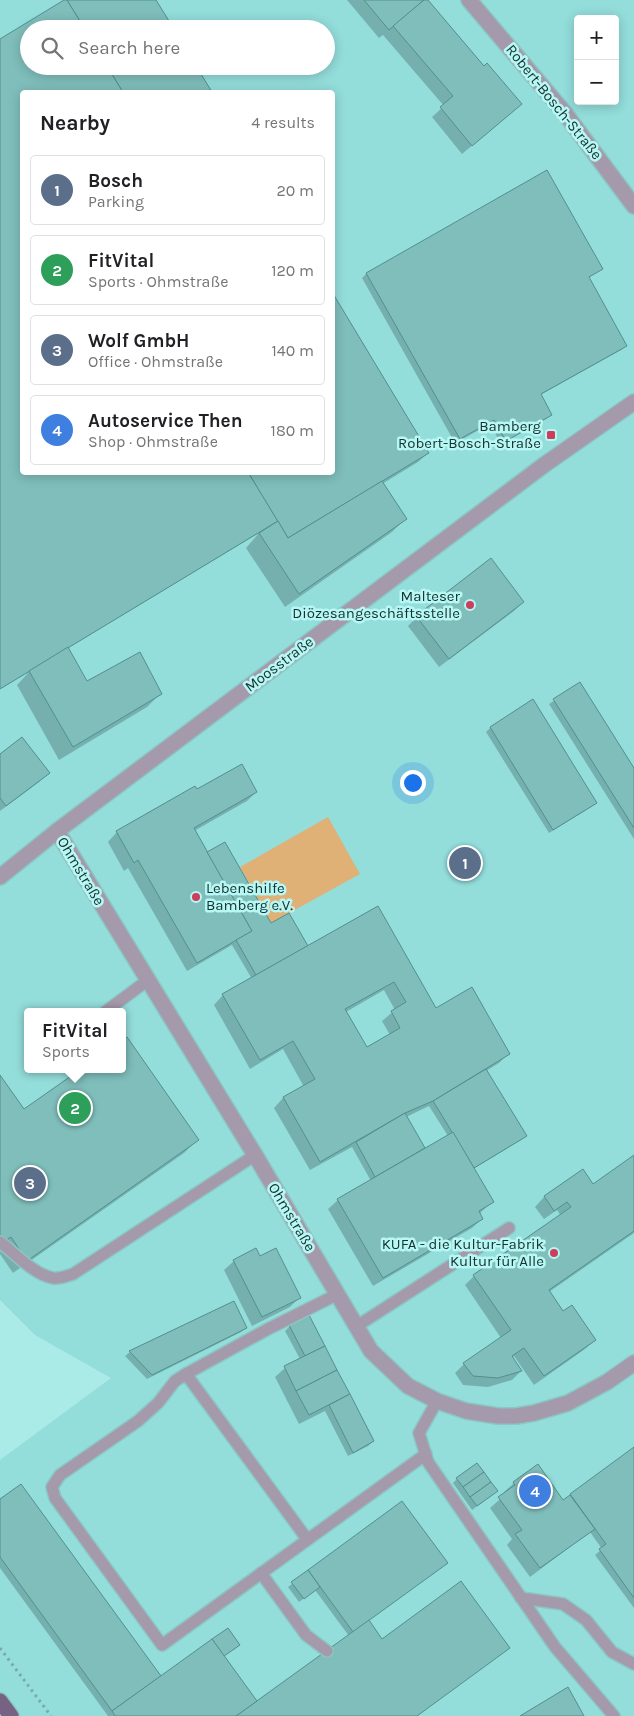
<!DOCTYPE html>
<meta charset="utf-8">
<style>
:root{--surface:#fff;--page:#f6f6f6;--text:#202124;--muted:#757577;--line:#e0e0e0;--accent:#2563eb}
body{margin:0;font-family:Karla,sans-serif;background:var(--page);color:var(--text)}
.controls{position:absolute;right:15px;top:15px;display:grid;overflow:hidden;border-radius:5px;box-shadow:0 2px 12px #0003}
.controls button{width:45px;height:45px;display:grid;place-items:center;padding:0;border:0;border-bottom:1px solid var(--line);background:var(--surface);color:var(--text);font:25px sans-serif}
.you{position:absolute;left:412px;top:782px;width:18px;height:18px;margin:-12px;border:4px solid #fff;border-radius:50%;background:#1a73e8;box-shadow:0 0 0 8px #1a73e833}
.badge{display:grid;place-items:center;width:32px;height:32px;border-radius:50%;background:var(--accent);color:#fff;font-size:16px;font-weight:700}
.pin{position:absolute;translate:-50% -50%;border:2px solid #fff;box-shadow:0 1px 5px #0006}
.popup{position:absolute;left:24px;top:1008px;width:102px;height:65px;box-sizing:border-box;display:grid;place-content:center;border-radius:5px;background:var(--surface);filter:drop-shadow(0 1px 4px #0005);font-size:16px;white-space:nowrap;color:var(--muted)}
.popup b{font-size:19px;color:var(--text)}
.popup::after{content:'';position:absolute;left:50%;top:100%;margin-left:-10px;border:10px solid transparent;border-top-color:var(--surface)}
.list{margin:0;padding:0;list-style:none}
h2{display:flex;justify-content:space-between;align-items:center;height:65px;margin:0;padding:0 20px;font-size:21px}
h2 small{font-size:16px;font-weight:400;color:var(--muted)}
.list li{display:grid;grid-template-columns:32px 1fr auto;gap:15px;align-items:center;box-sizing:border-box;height:70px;margin:0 10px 10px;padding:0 10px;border:1px solid var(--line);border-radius:5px}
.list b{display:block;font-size:19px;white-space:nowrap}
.list p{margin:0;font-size:16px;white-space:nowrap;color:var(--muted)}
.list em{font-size:16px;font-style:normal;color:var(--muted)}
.icon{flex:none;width:28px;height:28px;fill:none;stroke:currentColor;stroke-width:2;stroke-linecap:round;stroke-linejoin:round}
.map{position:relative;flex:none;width:634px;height:1716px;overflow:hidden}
.search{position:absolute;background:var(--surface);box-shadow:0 2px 12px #0003;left:20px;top:20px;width:315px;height:55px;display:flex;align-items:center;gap:12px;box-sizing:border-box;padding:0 18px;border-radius:28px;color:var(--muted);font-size:19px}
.panel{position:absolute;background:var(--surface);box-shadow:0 2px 12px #0003;left:20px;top:90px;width:315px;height:385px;border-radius:5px}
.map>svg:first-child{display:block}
.built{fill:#93dddb;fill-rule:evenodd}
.green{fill:#e0b176}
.shadow{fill:#0003;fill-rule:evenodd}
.building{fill:#7fbebb;stroke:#52908e;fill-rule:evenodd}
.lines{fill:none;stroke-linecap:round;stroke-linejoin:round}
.lane-casing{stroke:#8cc5c2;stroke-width:14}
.street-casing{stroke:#8cc5c2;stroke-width:18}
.primary-casing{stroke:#8cc5c2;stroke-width:18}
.path{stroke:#77aba8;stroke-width:3;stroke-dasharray:2.5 4;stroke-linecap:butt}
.lane{stroke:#a599ac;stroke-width:11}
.street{stroke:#a599ac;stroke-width:15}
.primary{stroke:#766282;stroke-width:15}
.poi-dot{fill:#cd3d5c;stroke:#b7f7f4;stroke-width:2}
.labels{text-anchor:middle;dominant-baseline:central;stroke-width:5;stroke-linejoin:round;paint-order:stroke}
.street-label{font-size:15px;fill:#163130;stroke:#b7f7f4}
.poi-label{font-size:15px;fill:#163130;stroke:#b7f7f4;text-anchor:end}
</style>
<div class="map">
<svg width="634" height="1716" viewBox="0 0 634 1716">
<rect width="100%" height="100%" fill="#aaeae7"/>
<path class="built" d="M0,0h634v1716h-634v-256l111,-82 -76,-43 -35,-35zM578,19h37v82h-37zM29,29h297v37h-297zM22,92h310v380h-310zM28,1012h94v57h-94z"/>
<path class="green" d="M328,817l32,57 -89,49 -31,-56z"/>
<g class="shadow">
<path d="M67,0h88l-126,29v37h166l16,26h-189v380h310l96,-19 -10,9 -36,22 23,35 -13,13 -107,75 -39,-59 13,-15 -191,115 19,35 74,10 -14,14 -88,53 -42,-75 12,-13 -29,17v-649z"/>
<path d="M347,0h80l84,113 -49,41 -30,-37 12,-11 -61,-71 -4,3z"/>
<path d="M601,269l-13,9 38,67 -5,5 -81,45 11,19 -5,5 -45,25 -11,-20 -35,19 -93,-165 4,-4z"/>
<path d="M523,602l-9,9 -75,56 -31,-41 9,-9z"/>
<path d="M580,684l54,86v69l-85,-135z"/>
<path d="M533,701l63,102 -5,4 -42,26 -63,-101 4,-4z"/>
<path d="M0,756l48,17 -9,9 -39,29z"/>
<path d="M196,791l60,1 -9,9 -53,30 13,22 64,72 36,23 71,-40 58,101 72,45 -9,9 -13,8 39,65 -4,4 -48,29 19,33 -13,12 3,5 -10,9 -99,58 -45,-77 10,-9 33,-19 -19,-34 -42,23 -36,-62 9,-10 21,-11 -21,-38 -33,20 -36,-64 9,-10 29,-16 -20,-34 -45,26 -59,-103 -4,3 -16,-29 9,-10zM384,990l11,20 -13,11 8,14 -23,13 -21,-36zM429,1106l19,30 -23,14 -19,-33z"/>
<path d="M0,1077l24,34 174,28 -14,14 -171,120 -13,-19z"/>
<path d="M634,1157v76l-85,59 14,21 32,27 -10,9 -51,36 -20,-29 -2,2 9,13 -9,9 -24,7 -25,-2 -8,-12 9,-9 37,-26 -36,-53 9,-9 87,-60 -4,-6 -13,9 -9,-12 9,-10 38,-27 11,16z"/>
<path d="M259,1258l40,40 -9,9 -38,19 -28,-56 10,-9z"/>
<path d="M309,1316l64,125 -5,5 -20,10 -23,-45 -26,13 -24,-47 10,-9 15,-9 -15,-28 5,-5z"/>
<path d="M246,1328l-5,4 -94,47 -22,-23 5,-4 39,-20z"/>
<path d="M634,1449v159l-39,-53 7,-6 -12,-17 -60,45 -23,-32 5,-6 -22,-31 16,-14 -2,-2 10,-9 49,18z"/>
<path d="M457,1479l35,16 -20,15 -19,-27z"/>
<path d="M0,1501l161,177 77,-33 -15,12 34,46 92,-67 -34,-46 -16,12 -11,-15 114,-85 -34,119 14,19 126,8 -91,68h-309l-108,-148z"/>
</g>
<g class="building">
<path d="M64,0h3l18,29h-56v37h78l16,26h-101v380h226l30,49 -278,168v-650z"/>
<path d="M67,0h89l18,29h-89z"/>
<path d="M364,0h60l-35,30z"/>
<path d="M424,0h4l56,66 3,-3 35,41 -50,42 -32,-39 13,-11 -60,-70z"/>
<path d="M107,66h89l16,26h-89z"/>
<path d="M547,170l56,99 -14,8 38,69 -86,48 11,21 -46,26 -12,-21 -34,19 -94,-166z"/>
<path d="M332,292l97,161 -141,85 -40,-66h84z"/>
<path d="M382,481l25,38 -108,75 -40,-61 19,-12 10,17z"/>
<path d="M491,558l33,44 -75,57 -33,-43z"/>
<path d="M68,647l19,34 53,-29 22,42 -89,53 -44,-76z"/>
<path d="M580,682l54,86v60l-81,-129z"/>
<path d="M533,699l64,104 -44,27 -63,-103z"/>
<path d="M22,737l28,36 -44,33 -6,-8v-44z"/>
<path d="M242,764l15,28 -63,36 58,103 -55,32 -59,-103 -4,3 -18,-32 79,-45 2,3z"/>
<path d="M225,842l46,81 18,-10 19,33 -52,29 -20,-35 16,-9 -45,-79z"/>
<path d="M378,906l58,102 36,-21 38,67 -77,47 -28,12 -85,49 -37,-65 32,-18 -22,-38 -33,19 -38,-66zM394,982l12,20 -15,9 9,17 -33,19 -22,-38z"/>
<path d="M127,1037l72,103 -172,121 -16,-24 -8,5 -3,-4v-163l24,34 57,-40h41v-29z"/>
<path d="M486,1069l41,67 -53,32 -41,-67z"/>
<path d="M405,1113l20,35 -50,29 -19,-35z"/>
<path d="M453,1132l41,70 -15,9 4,8 -100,59 -46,-79z"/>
<path d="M634,1155v76l-85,59 14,21 9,-6 24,35 -52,36 -20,-28 -12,8 10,15 -24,7 -25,-2 -10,-13 48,-33 -38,-55 98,-68 -4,-5 -13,9 -10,-15 39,-27 10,15z"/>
<path d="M256,1248l4,8 16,-8 25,50 -39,19 -29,-57z"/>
<path d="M234,1301l13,27 -95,47 -23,-24z"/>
<path d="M309,1315l16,31 -20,10 -16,-31z"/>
<path d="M325,1346l12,24 -41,21 -12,-25z"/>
<path d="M337,1370l13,24 -41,21 -13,-24z"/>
<path d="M350,1394l24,47 -21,12 -24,-48z"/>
<path d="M634,1447v151l-35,-49 7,-5 -36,-50z"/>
<path d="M477,1463l7,9 -21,15 -7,-9z"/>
<path d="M538,1464l25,36 7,-5 25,34 -55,39 -25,-34 7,-4 -24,-33 17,-12 -2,-3z"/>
<path d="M484,1472l7,10 -21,15 -7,-10z"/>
<path d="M491,1482l7,9 -21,15 -7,-9z"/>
<path d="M21,1484l140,192 -49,35 -112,-154v-58z"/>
<path d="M402,1501l46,62 -95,69 -45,-62z"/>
<path d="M308,1570l12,17 -16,12 -13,-17z"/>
<path d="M461,1581l49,67 -93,68h-181l133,-96 13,19z"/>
<path d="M228,1628l12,17 -16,11 -12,-17z"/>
<path d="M212,1639l45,62 -21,15h-121l-3,-5z"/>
<path d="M568,1687l16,29h-64z"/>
</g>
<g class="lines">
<g class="lane-casing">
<g id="lane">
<path d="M105,1012l43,-32"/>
<path d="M0,1242c16,12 33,32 53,36 7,1 14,-2 20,-4l182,-119"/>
<path d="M338,1294l-70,35 -82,45 -11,7 -17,22 -20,18 -78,54 -8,12 3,11 107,147 264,-191"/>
<path d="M357,1326l152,-98"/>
<path d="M186,1374l121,165"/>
<path d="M437,1401l-18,32 9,29 127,185 59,69"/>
<path d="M261,1573l45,62 21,16"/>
<path d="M521,1598l42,6 23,16 26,32 22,12"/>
</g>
</g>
<g class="street-casing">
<g id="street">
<path d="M469,0l95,112 70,94"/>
<path d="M57,831l198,324 116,196 37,35 29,15 29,10 32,5h18l18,-3 34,-10 39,-21 27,-19"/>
<path d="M0,877l57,-46 487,-366 90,-63"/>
</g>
</g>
<g class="primary-casing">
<path id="primary" d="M0,1701l11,15"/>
</g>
<path class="path" d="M0,1648l51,68"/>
<use href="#lane" class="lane"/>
<use href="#street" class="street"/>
<use href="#primary" class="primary"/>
</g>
<g class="poi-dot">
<rect x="546" y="430" width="10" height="10" rx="2.5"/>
<circle cx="470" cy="605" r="5"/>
<circle cx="196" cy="897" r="5"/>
<circle cx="554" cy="1253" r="5"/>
</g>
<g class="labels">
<g class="street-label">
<text transform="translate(554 102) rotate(51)">Robert-Bosch-Straße</text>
<text transform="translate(279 664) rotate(-37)">Moosstraße</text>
<text transform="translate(81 871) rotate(59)">Ohmstraße</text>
<text transform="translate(292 1217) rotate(59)">Ohmstraße</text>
</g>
<g class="poi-label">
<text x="541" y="426">Bamberg<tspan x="541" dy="17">Robert-Bosch-Straße</tspan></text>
<text x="460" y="596">Malteser<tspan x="460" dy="17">Diözesangeschäftsstelle</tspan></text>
<text x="206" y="888" text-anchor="start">Lebenshilfe<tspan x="206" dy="17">Bamberg e.V.</tspan></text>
<text x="544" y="1244">KUFA - die Kultur-Fabrik<tspan x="544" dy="17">Kultur für Alle</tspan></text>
</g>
</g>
</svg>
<div class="controls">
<button>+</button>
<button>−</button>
</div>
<div class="you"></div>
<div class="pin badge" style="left:465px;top:863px;background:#5c6f8a">1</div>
<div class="pin badge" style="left:75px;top:1108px;background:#2e9e5b">2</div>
<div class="popup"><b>FitVital</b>Sports</div>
<div class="pin badge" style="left:30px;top:1183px;background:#5c6f8a">3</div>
<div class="pin badge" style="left:535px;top:1491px;background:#3f7fe0">4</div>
<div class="search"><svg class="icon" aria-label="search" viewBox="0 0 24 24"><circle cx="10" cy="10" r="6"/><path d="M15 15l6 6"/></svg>Search here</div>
<section class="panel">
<h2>Nearby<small>4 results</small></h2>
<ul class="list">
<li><span class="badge" style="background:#5c6f8a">1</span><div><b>Bosch</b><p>Parking</p></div><em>20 m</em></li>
<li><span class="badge" style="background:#2e9e5b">2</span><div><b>FitVital</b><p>Sports · Ohmstraße</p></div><em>120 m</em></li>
<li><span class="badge" style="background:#5c6f8a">3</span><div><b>Wolf GmbH</b><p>Office · Ohmstraße</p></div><em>140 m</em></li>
<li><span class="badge" style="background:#3f7fe0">4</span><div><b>Autoservice Then</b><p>Shop · Ohmstraße</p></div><em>180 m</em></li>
</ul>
</section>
</div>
